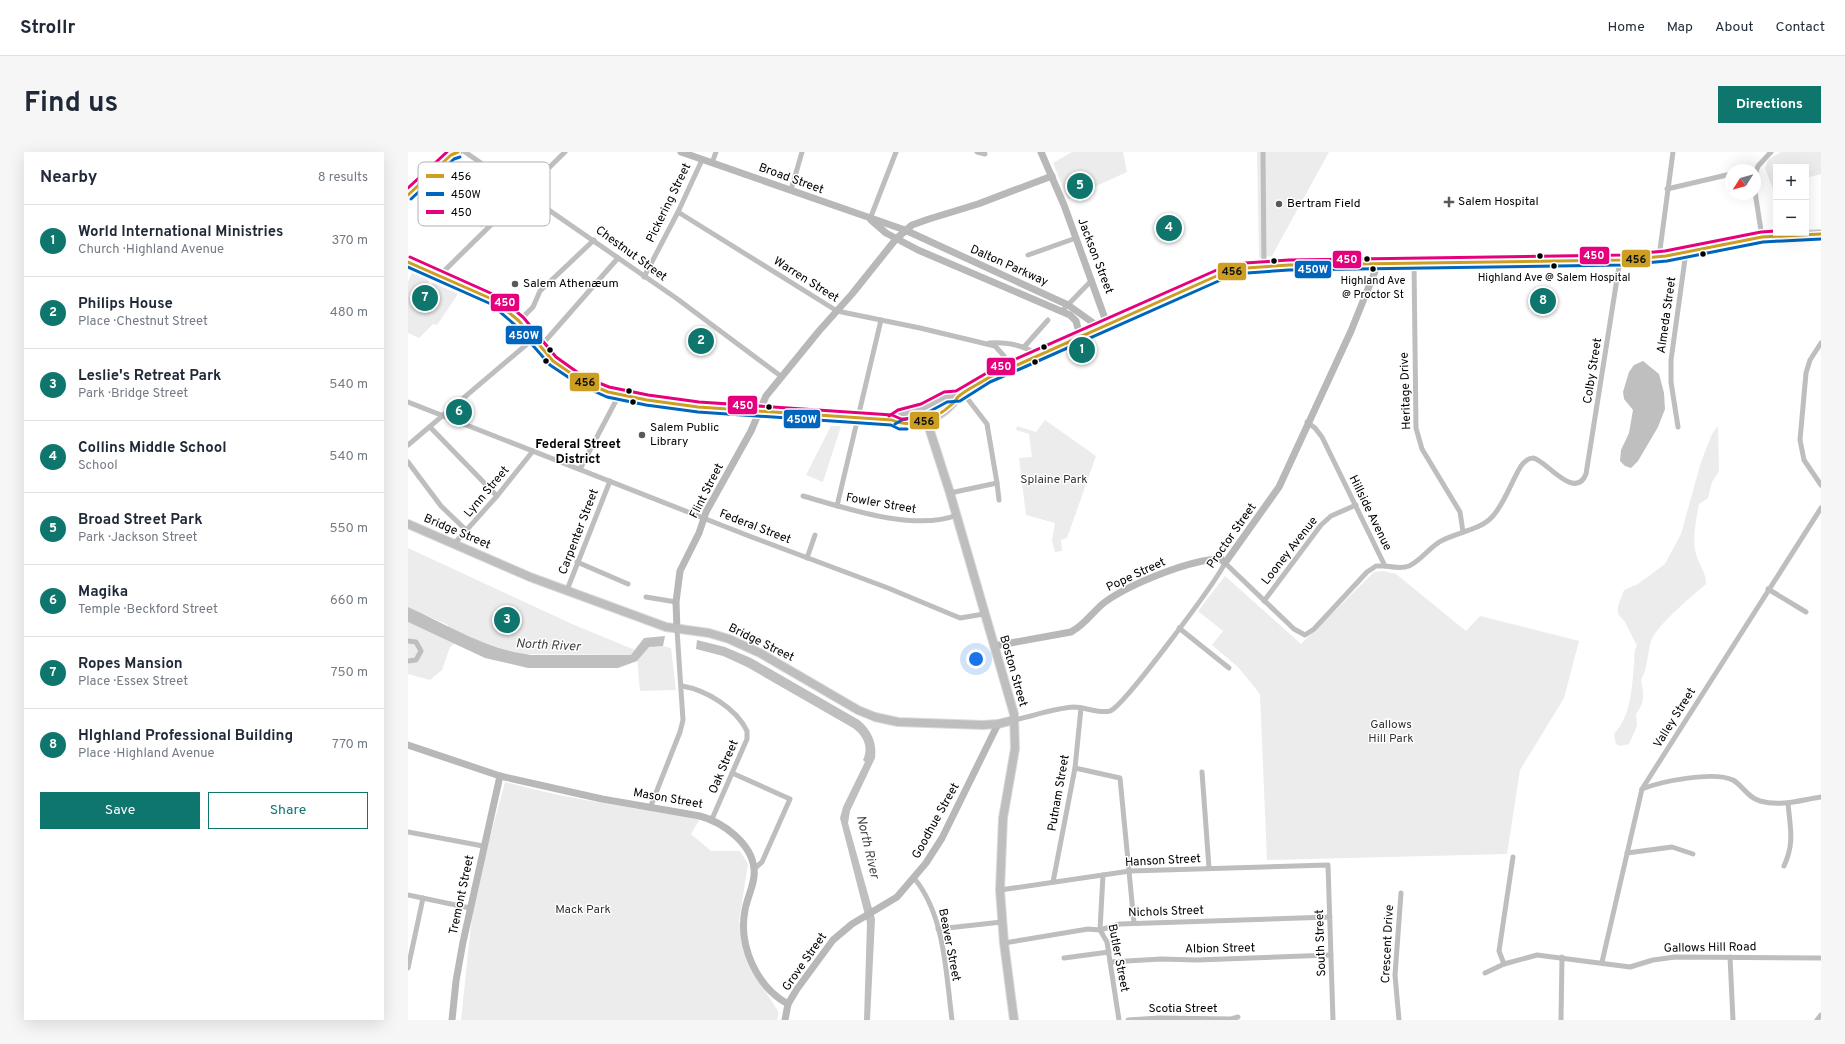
<!DOCTYPE html>
<meta charset="utf-8">
<style>
:root{--surface:#fff;--page:#f6f6f7;--text:#1f2937;--muted:#747a83;--line:#e0e1e3;--accent:#0f766e}
body{margin:0;font-family:Overpass,sans-serif;background:var(--page);color:var(--text)}
.controls{position:absolute;right:12px;top:12px;display:grid;overflow:hidden;border-radius:0px;box-shadow:0 4px 16px #0002}
.controls button{width:36px;height:36px;display:grid;place-items:center;padding:0;border:0;border-bottom:1px solid var(--line);background:var(--surface);color:var(--text);font:20px sans-serif}
.compass{position:absolute;left:1317px;top:12px;width:36px;height:36px;border-radius:50%;background:var(--surface);box-shadow:0 4px 16px #0002;rotate:233deg}
.you{position:absolute;left:568px;top:507px;width:14px;height:14px;margin:-10px;border:3px solid #fff;border-radius:50%;background:#1a73e8;box-shadow:0 0 0 6px #1a73e833}
.badge{display:grid;place-items:center;width:26px;height:26px;border-radius:50%;background:var(--accent);color:#fff;font-size:13px;font-weight:700}
.pin{position:absolute;translate:-50% -50%;border:2px solid #fff;box-shadow:0 1px 4px #0006}
.list{margin:0;padding:0;list-style:none}
h2{display:flex;justify-content:space-between;align-items:center;height:52px;margin:0;padding:0 16px;font-size:17px}
h2 small{font-size:13px;font-weight:400;color:var(--muted)}
.list li{display:grid;grid-template-columns:26px 1fr auto;gap:12px;align-items:center;box-sizing:border-box;height:72px;padding:0 16px;border-top:1px solid var(--line)}
.list b{display:block;font-size:15px;white-space:nowrap}
.list p{margin:0;font-size:13px;white-space:nowrap;color:var(--muted)}
.list em{font-size:13px;font-style:normal;color:var(--muted)}
.actions{display:flex;gap:8px;padding:12px 16px}
.actions a{flex:1;padding:9px 0;border:1px solid var(--accent);border-radius:0px;text-align:center;font-size:14px;color:var(--accent)}
.actions .main{background:var(--accent);color:#fff}
.map{position:relative;flex:none;width:1413px;height:868px;overflow:hidden;border-radius:0px}
header{display:flex;align-items:center;gap:24px;box-sizing:border-box;height:56px;padding:0 20px;background:var(--surface);border-bottom:1px solid var(--line)}
header strong{font-size:19px}
nav{display:flex;gap:22px;margin-inline-start:auto;font-size:14px}
.intro{display:flex;align-items:center;justify-content:space-between;box-sizing:border-box;height:96px;padding:0 24px}
h1{margin:0;font-size:28px}
.button{padding:10px 18px;border-radius:0px;background:var(--accent);color:#fff;font-size:14px;font-weight:700}
main{display:flex;gap:24px;padding:0 24px}
aside{flex:1;background:var(--surface);border-radius:0px;box-shadow:0 4px 16px #0002}
.map>svg:first-child{display:block}
.green{fill:#ececec}
.water{fill:#bfbfbf}
.lines{fill:none;stroke-linecap:round;stroke-linejoin:round}
.primary-casing{stroke:#dbdbdb;stroke-width:10}
.street{stroke:#bebebe;stroke-width:5}
.secondary{stroke:#b8b8b8;stroke-width:7}
.primary{stroke:#bebebe;stroke-width:8}
.bus-1-casing{stroke:#fff;stroke-width:6}
.bus-2-casing{stroke:#fff;stroke-width:6}
.bus-3-casing{stroke:#fff;stroke-width:6}
.bus-1{stroke:#cc9f23;stroke-width:3}
.bus-2{stroke:#0065bd;stroke-width:3}
.bus-3{stroke:#e5007d;stroke-width:3}
.poi-dot{fill:#595959;stroke:#fff;stroke-width:1.5}
.bus-dot{fill:#000;stroke:#fff;stroke-width:1.5}
.labels{text-anchor:middle;dominant-baseline:central;stroke-width:3;stroke-linejoin:round;paint-order:stroke}
.bus-label{font-size:11px;fill:#000;stroke:#fff}
.street-label{font-size:12px;fill:#000;stroke:#fff}
.poi-label{font-size:12px;fill:#000;stroke:#fff;text-anchor:start}
.park-label{font-size:12px;fill:#333;stroke:#fff}
.neighbourhood-label{font-size:13px;font-weight:bold;fill:#000;stroke:#fff}
.water-label{font-size:13px;font-style:italic;fill:#444;stroke:#fff}
.key{fill:#fff;stroke:#b2b2b2;stroke-width:1}
.key-label{font-size:11px;fill:#000}
.line-badge{stroke:#fff;stroke-width:1.5}
.badge-label{font-size:11px;text-anchor:middle;font-weight:bold;fill:#fff}
.pale-badge-label{font-size:11px;text-anchor:middle;font-weight:bold;fill:#111}
</style>
<header>
<strong>Strollr</strong>
<nav><a>Home</a><a>Map</a><a>About</a><a>Contact</a></nav>
</header>
<div class="intro"><h1>Find us</h1><a class="button">Directions</a></div>
<main>
<aside>
<h2>Nearby<small>8 results</small></h2>
<ul class="list">
<li><span class="badge">1</span><div><b>World International Ministries</b><p>Church · Highland Avenue</p></div><em>370 m</em></li>
<li><span class="badge">2</span><div><b>Philips House</b><p>Place · Chestnut Street</p></div><em>480 m</em></li>
<li><span class="badge">3</span><div><b>Leslie's Retreat Park</b><p>Park · Bridge Street</p></div><em>540 m</em></li>
<li><span class="badge">4</span><div><b>Collins Middle School</b><p>School</p></div><em>540 m</em></li>
<li><span class="badge">5</span><div><b>Broad Street Park</b><p>Park · Jackson Street</p></div><em>550 m</em></li>
<li><span class="badge">6</span><div><b>Magika</b><p>Temple · Beckford Street</p></div><em>660 m</em></li>
<li><span class="badge">7</span><div><b>Ropes Mansion</b><p>Place · Essex Street</p></div><em>750 m</em></li>
<li><span class="badge">8</span><div><b>HIghland Professional Building</b><p>Place · Highland Avenue</p></div><em>770 m</em></li>
</ul>
<div class="actions"><a class="main">Save</a><a>Share</a></div>
</aside>
<div class="map">
<svg width="1413" height="868" viewBox="0 0 1413 868">
<rect width="100%" height="100%" fill="#fff"/>
<g class="green">
<path d="M664,0h51l4,20 -59,27 -15,-36z"/>
<path d="M849,0h72l-57,104 -13,2z"/>
<path d="M1373,0h40v22l-15,4v-11h-30v30l-11,-29 3,-8z"/>
<path d="M92,35l10,8 -2,7 -27,26 -12,-13z"/>
<path d="M4,121l16,7 1,3 -2,5 -4,-2 -4,8 3,1 -3,6 9,4 6,-14 -5,-2 2,-5 3,-1 24,11 -21,31 -4,-1 -14,14 -11,-5v-51z"/>
<path d="M637,268l51,36 -29,82 -6,2 1,11 -7,1 -3,-11 3,-18 -29,-8 -7,-57 13,-1 -3,-23 -13,-4 1,-4 19,6z"/>
<path d="M423,274h10l-18,56 -17,-7z"/>
<path d="M1310,274l1,45 -7,11 -4,16 -9,6c-3,16 -7,34 -3,50 3,11 10,18 10,30 -14,12 -49,41 -55,57 -4,13 -3,27 -10,39 3,14 4,22 -5,34l1,12 -8,18 -9,2 -4,-2 -2,-10c17,-18 18,-46 20,-70 1,-7 -1,-13 3,-18l-12,-24 -7,-8v-8l6,-16 14,-6 27,-20 16,-30 20,-72 11,-28z"/>
<path d="M0,396l164,76 63,26 3,-5 8,4c7,-6 17,-3 25,-1l5,42 -36,1 -3,-33 -6,-3 -112,-1 -43,-14 -10,-5 -16,12 -8,23 -12,10 -22,-6v-52l43,20 -3,-17 -40,-18z"/>
<path d="M975,419l13,3 70,57 14,-15 99,25 -15,57 -44,72 -13,84 -240,6 -7,-166 -22,-27 -26,-22 11,-14 -25,-20 27,-35 76,68 73,-72z"/>
<path d="M97,630c64,18 130,26 195,37l-9,15 20,17h29l8,13 -9,57 12,47 28,45 -2,7h-316l13,-124z"/>
</g>
<g class="water">
<path d="M1235,209l16,13 5,19 1,16 -7,18 -20,34 -7,7 -6,-2 -5,-5 1,-11 8,-17 4,-23 -9,-11 -1,-7 6,-20 5,-7z"/>
<path d="M0,455c40,18 79,43 123,48h100l13,-17 21,-2 -2,10 -14,1 -12,14 -19,7h-90l-43,-10 -77,-36z"/>
<path d="M289,488l28,7 26,11 108,62c12,10 18,22 16,38l-25,53 -2,12 27,96 -5,101h-6l3,-97 -27,-105 3,-11 22,-45 -2,-2c6,-12 1,-24 -10,-32l-106,-61 -24,-11 -27,-7z"/>
</g>
<g class="lines">
<g class="primary-casing">
<g id="primary">
<path d="M0,43l43,-40 7,-3"/>
<path d="M0,110l86,38 25,21 34,40 29,20 26,11 39,8 51,7 194,13c24,10 53,-3 66,-24"/>
<path d="M515,257l27,84 64,221 1,35 -12,69 -3,72 4,53 10,77"/>
<path d="M484,268l8,-5 23,-6 23,-12 12,-1 30,-18 30,-14 203,-90 25,-6 43,-3 333,-5 44,-4 96,-19 59,-3"/>
<path d="M0,372l122,53 136,50 43,6 20,6 31,14 98,57 17,7 23,5 85,3 15,-1 16,-4"/>
</g>
</g>
<g class="street">
<path d="M57,0l211,146 106,79"/>
<path d="M569,0l8,2"/>
<path d="M855,0l1,114"/>
<path d="M304,11l4,-11"/>
<path d="M1347,23l3,-9 13,-14"/>
<path d="M1259,37l64,-15"/>
<path d="M383,38l11,-38"/>
<path d="M1347,40l7,45"/>
<path d="M270,60l159,99 83,17 75,18 9,10 5,12"/>
<path d="M462,67l26,-67"/>
<path d="M620,103l48,-17"/>
<path d="M1251,105l14,-105"/>
<path d="M1006,111l2,165 6,21 38,63 3,20"/>
<path d="M32,123l125,-123"/>
<path d="M236,125l34,-65 24,-52"/>
<path d="M654,159l30,-31"/>
<path d="M111,169l14,-14 7,-16 54,-51"/>
<path d="M581,191c18,-1 34,1 48,12"/>
<path d="M1413,191l-11,17 -4,13 -6,67 4,20 17,25"/>
<path d="M132,195l78,-89"/>
<path d="M616,195l24,-27"/>
<path d="M0,250l341,134 139,52 72,30 24,-4"/>
<path d="M899,270l8,6 7,9 63,129c8,1 16,3 24,0 13,-6 21,-20 34,-26 15,-8 37,-10 49,-23 13,-14 19,-35 29,-51 3,-4 7,-8 12,-8 12,1 42,44 53,16l34,-214"/>
<path d="M22,275l67,69"/>
<path d="M1270,275l-7,-45v-22l15,-108"/>
<path d="M0,293l125,-106"/>
<path d="M0,310l33,44 26,25"/>
<path d="M172,317l39,-74"/>
<path d="M589,331l2,17"/>
<path d="M542,341l47,-10 -10,-59 -24,-31"/>
<path d="M395,344c42,12 112,36 154,19"/>
<path d="M429,354l44,-186"/>
<path d="M46,392l43,-48 36,-45"/>
<path d="M399,406l8,-23"/>
<path d="M169,410l51,22"/>
<path d="M1360,437l38,23"/>
<path d="M159,438l43,-109"/>
<path d="M238,445l30,5"/>
<path d="M856,449l57,-76 10,-9 25,-11"/>
<path d="M771,476l50,40"/>
<path d="M0,489l8,1 5,9 -5,9 -8,1"/>
<path d="M274,534c24,4 54,22 65,45v8l-35,80"/>
<path d="M606,568c20,-4 40,-12 60,-13 11,0 24,7 36,4 14,-5 105,-128 115,-148l69,66 11,6 9,-6 53,-57 9,-6h9"/>
<path d="M667,616l45,10 14,145"/>
<path d="M794,620l7,96"/>
<path d="M324,621l58,26 -28,63 -8,7"/>
<path d="M1234,637c20,-8 72,-18 91,-9 10,6 15,18 27,21 20,6 41,-1 61,-4"/>
<path d="M242,656l30,-76 3,-12 -6,-90"/>
<path d="M0,680l75,14"/>
<path d="M1219,701l45,-6 21,7"/>
<path d="M1376,714c11,-24 6,-38 4,-63"/>
<path d="M695,723l-3,55 7,12 12,78"/>
<path d="M506,726c31,37 32,96 38,142"/>
<path d="M645,730l22,-114 6,-60"/>
<path d="M592,738l130,-19 198,-6 5,155"/>
<path d="M0,743l62,13"/>
<path d="M530,777l64,-7"/>
<path d="M596,791l84,-14 12,1 20,-6 210,-7"/>
<path d="M1322,805l3,63"/>
<path d="M656,806l45,-6"/>
<path d="M702,810l51,-3 36,1 134,-5"/>
<path d="M1194,810l40,-173 179,-281"/>
<path d="M1096,812l-5,-13 14,-94"/>
<path d="M0,816l15,-70"/>
<path d="M1077,821l19,-9 33,-9 93,12 23,-7 22,-3 146,1"/>
<path d="M720,868l31,-2 72,1 7,-2"/>
<path d="M991,868l-4,-45 6,-82"/>
<path d="M1153,868l1,-63"/>
<path d="M1409,868l4,-5"/>
</g>
<g class="secondary">
<path d="M273,0l224,78 163,75 31,22"/>
<path d="M633,0l23,53 43,119"/>
<path d="M463,68l15,13 32,17 152,65 6,6 4,15"/>
<path d="M269,478l-1,-28 4,-31 19,-38 7,-21 45,-81 15,-35 53,-65 33,-37 44,-55 16,-14 17,-6 49,-15 74,-28"/>
<path d="M586,494l77,-14c14,-7 22,-21 34,-30 25,-18 86,-43 116,-43l4,4 54,-76 72,-156 27,-67"/>
<path d="M0,593l92,31 102,23 98,17c22,6 52,27 54,53 2,13 -7,28 -9,41 -7,36 12,77 43,94"/>
<path d="M44,868l4,-39 7,-39 37,-166"/>
<path d="M377,868l3,-16 9,-15 36,-49 19,-16 45,-27 29,-34 16,-25 56,-114"/>
</g>
<use href="#primary" class="primary"/>
<g class="bus-1-casing">
<g id="bus-1">
<path d="M0,43l43,-40 7,-3"/>
<path d="M0,110l86,38 25,21 34,40 29,20 26,11 39,8 51,7 194,13c19,9 44,-1 59,-15 4,-2 5,-7 8,-9 8,-7 20,-12 29,-18l233,-104 25,-6 43,-3 333,-5 44,-4 96,-19 59,-3"/>
</g>
</g>
<g class="bus-2-casing">
<g id="bus-2">
<path d="M3,47l43,-40 6,-2"/>
<path d="M0,115l83,37 24,21 35,40 30,20 27,12 39,8 52,7 193,13 8,4h8"/>
<path d="M487,272l7,-4 23,-6 22,-12 13,-1 30,-19 30,-13 203,-90 24,-6 42,-3 333,-5 45,-4 96,-19 58,-3"/>
</g>
</g>
<g class="bus-3-casing">
<g id="bus-3">
<path d="M0,36l39,-36"/>
<path d="M2,105l87,39 26,21 33,40 28,20 25,10 39,8 51,7 193,13 9,4h6"/>
<path d="M481,264l9,-6 23,-6 23,-12 12,-1 29,-17 31,-15 203,-90 26,-6 44,-3 333,-5 43,-4 96,-19 15,-1"/>
</g>
</g>
<use href="#bus-1" class="bus-1"/>
<use href="#bus-2" class="bus-2"/>
<use href="#bus-3" class="bus-3"/>
</g>
<g class="poi-dot">
<path d="M1039 44h4v4h4v4h-4v4h-4v-4h-4v-4h4z"/>
<circle cx="871" cy="52" r="4"/>
<circle cx="107" cy="132" r="4"/>
<circle cx="234" cy="283" r="4"/>
</g>
<g class="bus-dot">
<circle cx="1295" cy="102" r="3.5"/>
<circle cx="1132" cy="104" r="3.5"/>
<circle cx="959" cy="107" r="3.5"/>
<circle cx="866" cy="109" r="3.5"/>
<circle cx="1146" cy="114" r="3.5"/>
<circle cx="965" cy="117" r="3.5"/>
<circle cx="636" cy="195" r="3.5"/>
<circle cx="142" cy="198" r="3.5"/>
<circle cx="138" cy="209" r="3.5"/>
<circle cx="627" cy="210" r="3.5"/>
<circle cx="221" cy="239" r="3.5"/>
<circle cx="225" cy="250" r="3.5"/>
<circle cx="361" cy="255" r="3.5"/>
</g>
<g class="labels">
<g class="bus-label">
<text x="1146" y="126">Highland Ave @ Salem Hospital</text>
<text x="965" y="129">Highland Ave<tspan x="965" dy="14">@ Proctor St</tspan></text>
</g>
<g class="street-label">
<text transform="translate(383 27) rotate(20)">Broad Street</text>
<text transform="translate(261 51) rotate(-64)">Pickering Street</text>
<text transform="translate(223 102) rotate(36)">Chestnut Street</text>
<text transform="translate(687 104) rotate(69)">Jackson Street</text>
<text transform="translate(601 114) rotate(24)">Dalton Parkway</text>
<text transform="translate(398 128) rotate(32)">Warren Street</text>
<text transform="translate(1259 163) rotate(-82)">Almeda Street</text>
<text transform="translate(1185 219) rotate(-81)">Colby Street</text>
<text transform="translate(998 239) rotate(-92)">Heritage Drive</text>
<text transform="translate(299 339) rotate(-63)">Flint Street</text>
<text transform="translate(79 340) rotate(-50)">Lynn Street</text>
<text transform="translate(473 352) rotate(10)">Fowler Street</text>
<text transform="translate(962 361) rotate(64)">Hillside Avenue</text>
<text transform="translate(347 375) rotate(21)">Federal Street</text>
<text transform="translate(49 380) rotate(23)">Bridge Street</text>
<text transform="translate(171 380) rotate(-69)">Carpenter Street</text>
<text transform="translate(824 384) rotate(-55)">Proctor Street</text>
<text transform="translate(882 399) rotate(-52)">Looney Avenue</text>
<text transform="translate(728 423) rotate(-25)">Pope Street</text>
<text transform="translate(353 491) rotate(26)">Bridge Street</text>
<text transform="translate(605 519) rotate(74)">Boston Street</text>
<text transform="translate(1267 566) rotate(-58)">Valley Street</text>
<text transform="translate(316 615) rotate(-67)">Oak Street</text>
<text transform="translate(651 641) rotate(-80)">Putnam Street</text>
<text transform="translate(260 647) rotate(10)">Mason Street</text>
<text transform="translate(528 669) rotate(-61)">Goodhue Street</text>
<text transform="translate(755 709) rotate(-3)">Hanson Street</text>
<text transform="translate(54 743) rotate(-78)">Tremont Street</text>
<text transform="translate(758 760) rotate(-2)">Nichols Street</text>
<text transform="translate(913 791) rotate(-92)">South Street</text>
<text transform="translate(980 792) rotate(-87)">Crescent Drive</text>
<text transform="translate(541 793) rotate(79)">Beaver Street</text>
<text transform="translate(1302 796) rotate(-1)">Gallows Hill Road</text>
<text transform="translate(812 797) rotate(-1)">Albion Street</text>
<text transform="translate(710 806) rotate(79)">Butler Street</text>
<text transform="translate(397 810) rotate(-55)">Grove Street</text>
<text x="775" y="857">Scotia Street</text>
</g>
<g class="poi-label">
<text x="1050" y="50">Salem Hospital</text>
<text x="879" y="52">Bertram Field</text>
<text x="115" y="132">Salem Athenæum</text>
<text x="242" y="276">Salem Public<tspan x="242" dy="14">Library</tspan></text>
</g>
<g class="park-label">
<text x="646" y="328">Splaine Park</text>
<text x="983" y="573">Gallows<tspan x="983" dy="14">Hill Park</tspan></text>
<text x="175" y="758">Mack Park</text>
</g>
<g class="neighbourhood-label">
<text x="170" y="293">Federal Street<tspan x="170" dy="15">District</tspan></text>
</g>
<g class="water-label">
<text transform="translate(140 494) rotate(3)">North River</text>
<text transform="translate(459 695) rotate(77)">North River</text>
</g>
</g>
<rect x="10" y="10" width="132" height="64" rx="6" class="key"/>
<rect x="18" y="22" width="18" height="4" fill="#cc9f23"/>
<rect x="18" y="40" width="18" height="4" fill="#0065bd"/>
<rect x="18" y="58" width="18" height="4" fill="#e5007d"/>
<g class="key-label">
<text x="43" y="28">456</text>
<text x="43" y="46">450W</text>
<text x="43" y="64">450</text>
</g>
<g class="line-badge">
<rect x="1171" y="94" width="31" height="19" rx="4" fill="#e5007d"/>
<rect x="1213" y="97" width="30" height="19" rx="4" fill="#cc9f23"/>
<rect x="924" y="98" width="30" height="19" rx="4" fill="#e5007d"/>
<rect x="886" y="108" width="38" height="19" rx="4" fill="#0065bd"/>
<rect x="809" y="110" width="30" height="19" rx="4" fill="#cc9f23"/>
<rect x="82" y="141" width="30" height="19" rx="4" fill="#e5007d"/>
<rect x="97" y="173" width="38" height="20" rx="4" fill="#0065bd"/>
<rect x="578" y="205" width="30" height="19" rx="4" fill="#e5007d"/>
<rect x="161" y="220" width="31" height="20" rx="4" fill="#cc9f23"/>
<rect x="319" y="243" width="31" height="20" rx="4" fill="#e5007d"/>
<rect x="375" y="257" width="38" height="20" rx="4" fill="#0065bd"/>
<rect x="501" y="259" width="31" height="19" rx="4" fill="#cc9f23"/>
</g>
<g class="badge-label">
<text x="1186" y="107">450</text>
<text x="939" y="111">450</text>
<text x="905" y="121">450W</text>
<text x="97" y="154">450</text>
<text x="116" y="187">450W</text>
<text x="593" y="218">450</text>
<text x="335" y="257">450</text>
<text x="394" y="271">450W</text>
</g>
<g class="pale-badge-label">
<text x="1228" y="111">456</text>
<text x="824" y="123">456</text>
<text x="177" y="234">456</text>
<text x="516" y="273">456</text>
</g>
</svg>
<div class="controls">
<button>+</button>
<button>−</button>
</div>
<svg class="compass" viewBox="-18 -18 36 36"><path d="M0-13l5 13h-10z" fill="#e53935"/><path d="M0 13l5-13h-10z" fill="#747a83"/></svg>
<div class="you"></div>
<div class="pin badge" style="left:674px;top:198px">1</div>
<div class="pin badge" style="left:293px;top:189px">2</div>
<div class="pin badge" style="left:99px;top:468px">3</div>
<div class="pin badge" style="left:761px;top:76px">4</div>
<div class="pin badge" style="left:672px;top:34px">5</div>
<div class="pin badge" style="left:51px;top:260px">6</div>
<div class="pin badge" style="left:17px;top:146px">7</div>
<div class="pin badge" style="left:1135px;top:149px">8</div>
</div>
</main>
